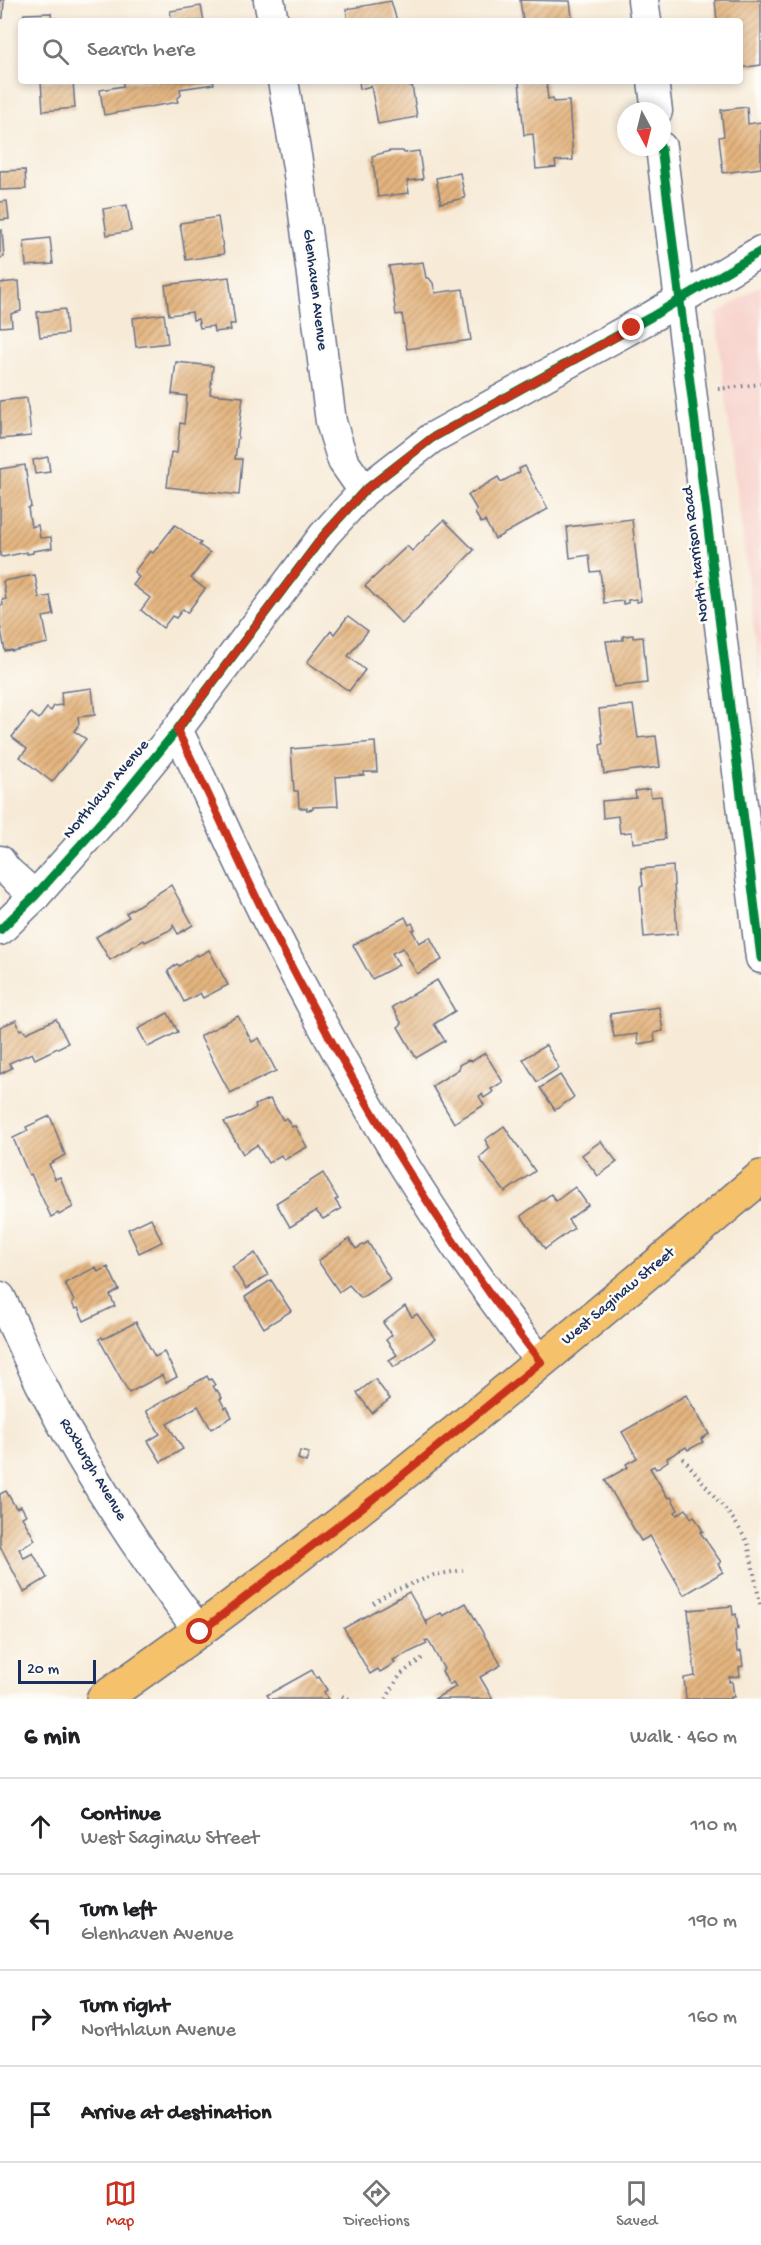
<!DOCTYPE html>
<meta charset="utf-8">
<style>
:root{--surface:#fff;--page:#f2f2f2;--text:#202124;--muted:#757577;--line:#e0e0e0;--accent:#c8321e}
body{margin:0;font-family:"Gochi Hand",sans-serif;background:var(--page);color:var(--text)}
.compass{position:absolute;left:617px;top:102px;width:54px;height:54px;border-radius:50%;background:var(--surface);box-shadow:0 3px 9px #0003;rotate:173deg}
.scale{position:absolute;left:18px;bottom:15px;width:78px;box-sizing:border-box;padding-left:6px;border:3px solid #1b2f5e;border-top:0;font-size:16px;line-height:21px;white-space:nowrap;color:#1b2f5e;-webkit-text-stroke:4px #fdfcf7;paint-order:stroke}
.stop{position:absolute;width:18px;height:18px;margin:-14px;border:4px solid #c8321e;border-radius:50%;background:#fff}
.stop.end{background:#c8321e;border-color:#fff;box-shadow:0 2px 6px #0008}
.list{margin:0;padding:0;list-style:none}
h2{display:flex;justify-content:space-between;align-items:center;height:78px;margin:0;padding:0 24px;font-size:26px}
h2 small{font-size:20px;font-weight:400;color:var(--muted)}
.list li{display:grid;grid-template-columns:39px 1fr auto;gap:18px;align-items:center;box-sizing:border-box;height:96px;padding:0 24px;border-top:2px solid var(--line)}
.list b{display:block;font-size:22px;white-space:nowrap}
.list p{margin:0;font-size:20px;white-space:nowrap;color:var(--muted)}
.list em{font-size:20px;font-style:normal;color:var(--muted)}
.icon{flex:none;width:33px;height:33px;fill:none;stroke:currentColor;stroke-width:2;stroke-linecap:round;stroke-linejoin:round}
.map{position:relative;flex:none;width:761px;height:1699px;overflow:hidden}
.search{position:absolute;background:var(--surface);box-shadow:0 3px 9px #0003;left:18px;right:18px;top:18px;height:66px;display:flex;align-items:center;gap:15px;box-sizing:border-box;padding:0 21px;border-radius:6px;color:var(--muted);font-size:22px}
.sheet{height:462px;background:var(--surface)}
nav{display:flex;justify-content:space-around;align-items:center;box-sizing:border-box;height:84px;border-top:2px solid var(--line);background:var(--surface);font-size:16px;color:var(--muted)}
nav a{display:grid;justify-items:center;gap:3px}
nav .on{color:var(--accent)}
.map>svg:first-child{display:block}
.built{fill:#f7d0c9}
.building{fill:url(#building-hatch)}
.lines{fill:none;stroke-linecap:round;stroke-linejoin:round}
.minor-casing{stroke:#687189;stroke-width:33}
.major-casing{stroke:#687189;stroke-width:36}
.path{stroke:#687189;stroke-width:4;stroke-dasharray:1.5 4.5;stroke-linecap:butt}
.minor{stroke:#fff;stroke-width:30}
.major{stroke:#f5c16b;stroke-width:33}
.cycleway-casing{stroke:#fdfcf7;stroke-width:13}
.cycleway{stroke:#00873e;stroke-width:9}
.route{stroke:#c8321e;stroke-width:8}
.labels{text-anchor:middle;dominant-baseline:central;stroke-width:5;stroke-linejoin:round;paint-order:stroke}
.street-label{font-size:16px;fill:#1b2f5e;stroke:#fdfcf7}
</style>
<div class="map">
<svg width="761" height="1699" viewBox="0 0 761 1699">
<defs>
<pattern id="building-hatch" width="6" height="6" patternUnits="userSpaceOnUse" patternTransform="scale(1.5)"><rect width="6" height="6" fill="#e5b57f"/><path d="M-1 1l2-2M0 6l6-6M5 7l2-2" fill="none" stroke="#b9946b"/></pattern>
</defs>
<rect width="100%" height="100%" fill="#fdfcf7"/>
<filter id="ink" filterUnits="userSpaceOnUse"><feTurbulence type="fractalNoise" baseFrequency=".0167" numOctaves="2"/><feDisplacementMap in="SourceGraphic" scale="12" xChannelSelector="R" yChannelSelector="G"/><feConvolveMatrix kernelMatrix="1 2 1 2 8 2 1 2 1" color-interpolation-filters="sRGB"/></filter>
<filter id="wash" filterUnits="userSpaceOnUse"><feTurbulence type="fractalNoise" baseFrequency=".008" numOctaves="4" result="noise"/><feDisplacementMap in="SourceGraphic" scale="24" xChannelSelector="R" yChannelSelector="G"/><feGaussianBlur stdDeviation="1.35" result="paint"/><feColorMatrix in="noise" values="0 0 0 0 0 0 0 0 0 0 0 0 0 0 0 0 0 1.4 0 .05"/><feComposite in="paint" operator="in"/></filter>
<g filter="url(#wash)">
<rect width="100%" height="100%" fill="#f7ebd8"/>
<path class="built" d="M761,285v406l-45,-376z"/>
<g id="blocks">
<g class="building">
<path d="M0,0h4l-1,18h-3z"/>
<path d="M520,0l50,1 2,16h-4l1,4h-46z"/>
<path d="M715,0h46v65l-21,3v-47h-23z"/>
<path d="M391,1l6,20h-49l-2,-12z"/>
<path d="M201,6l3,15h-32l-2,-10z"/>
<path d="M51,13l1,8h-28v-7z"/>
<path d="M41,81h32l2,27 -32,3z"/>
<path d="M123,81h90l1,3 -34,5 1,6 -4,4 1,3 -74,13 -4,-25 23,-4z"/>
<path d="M359,81h49l1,5 3,-1 5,32 -39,7 -7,-38 -11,3z"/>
<path d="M519,81h27l2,18 5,-1v4l16,-1 4,59 -18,1 1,6 -20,2 -3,-35 -9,1z"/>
<path d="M747,107l1,17 13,-2v46l-38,5 -4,-36 5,-1 -3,-26z"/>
<path d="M390,151h13l1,2 15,-2 4,28 -16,2 2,12 -31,4 -6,-41z"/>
<path d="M25,170l1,19 -26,1v-19z"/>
<path d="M460,173l5,25 -24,5 -5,-25z"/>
<path d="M7,201l2,18 -9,1v-18z"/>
<path d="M127,205l4,26 -24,4 -4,-26z"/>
<path d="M218,217l6,37 -38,6 -6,-37z"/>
<path d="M2,230l2,27 -4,1v-27z"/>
<path d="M50,238l3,26 -27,2 -2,-25z"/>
<path d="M423,262l3,16h3l4,5 2,10 28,-4 8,51 -64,9 -5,-35 -6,1 -7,-49z"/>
<path d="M229,277l6,47h-5l1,6 -17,2 -1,-6 -13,2 -2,-9 -5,1 -1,-8 -23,3 -4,-30z"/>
<path d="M19,281l2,30 -10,3 1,12 -12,1v-44z"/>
<path d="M65,309l2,25 -27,3 -3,-25z"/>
<path d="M164,314l4,29 -32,4 -3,-29z"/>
<path d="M176,362l37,4 -3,28 33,3 -8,62h7l-3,36 -72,-8 4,-35 6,1 3,-30 4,1 3,-28 -15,-2z"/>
<path d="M27,398l4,38 -31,3v-38z"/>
<path d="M48,457l2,15 -15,2 -2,-14z"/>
<path d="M25,465l6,42 -3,1 3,19 7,-2 2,13 11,-1 1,11 -19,3v2l-6,1v-2l-24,5 -3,-1v-87z"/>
<path d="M525,466l23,43 -53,30 -10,-18 -4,2 -6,-10 2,-3 -9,-15 30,-18 3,5 19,-10 -1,-3z"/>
<path d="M632,519l9,82 -4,1 -1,-3 -8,1v3l-5,1v-3l-19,2 -4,-32 -9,1 -2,-17 -19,3 -3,-31z"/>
<path d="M444,520l30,30 -72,74 -37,-38 42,-40 5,5z"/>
<path d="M175,525l26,18 -2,2 11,8 -19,25 14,11 -18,24 -4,-4 -7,9 -4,-2 -9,12 -22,-18 9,-12 -17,-13 6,-8 -5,-5 16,-21 3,2z"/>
<path d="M35,575l4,23 11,-2 4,19 -11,2 5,26 -36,8v-1l-7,1 -5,-26v-20h3l-1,-5 4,-1 -3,-18z"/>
<path d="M348,616l20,15 -20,25 17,14 -16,21 -42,-29 24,-31 3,3z"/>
<path d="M633,635v3l10,-1 4,46 -33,4 -8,-46 17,-1v-4z"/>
<path d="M92,688l3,27 -17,2 1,7 -5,7 12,8 -34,43 -32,-25 7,-8 -15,-12 19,-24 8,6 8,-11 4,3 3,-5 8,-1 -1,-13z"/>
<path d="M633,705l5,33 18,-2 4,31 -56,7 -4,-29 3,-1 -4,-35z"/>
<path d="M375,742l2,30h-13v3l-28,2 2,29 -25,1v2l-6,1v-2h-8l-1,-17h-4l-3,-42z"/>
<path d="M650,789l1,8 10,-1 4,43 -32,4 -1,-11 -12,1 -2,-17 -15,2 -1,-17 34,-3 -1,-7z"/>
<path d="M673,866l4,68 -33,3 -4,-50 3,-1 -2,-17z"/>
<path d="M171,885l22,40 -15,9 -5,-9 -1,4 -27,13 -1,-2 -34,20 -14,-23 33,-20 -3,-4z"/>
<path d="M405,917l4,8 3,-2 3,6 -3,1 7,13 11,-6 12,23 -25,14 -14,-26 -11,5 7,12 -27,14 -19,-34z"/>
<path d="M209,950l19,35 -25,13 -3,-5 -16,9 -16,-31 9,-7 2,2 18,-12 1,2z"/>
<path d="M437,980l18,31 -21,13 11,17 -29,17 -18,-31 4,-3 -10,-17z"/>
<path d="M659,1007l4,24 -9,2 1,8 -17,3 -1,-10 -23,3 -4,-23z"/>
<path d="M168,1013l10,19 -30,15 -10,-18z"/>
<path d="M238,1016l14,26 7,-4 17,33 -46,22 -30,-57z"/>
<path d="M56,1019l12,24 -33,16 -3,-6 -23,10 3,5 -12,6v-47l16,-7 4,10 2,-1 4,4z"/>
<path d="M546,1045l13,23 -22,14 -14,-23z"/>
<path d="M485,1053l18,29 -12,7 2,3 -9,6 -2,-4 -3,2 5,9 -30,18 -22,-37 27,-17v-4l9,-5 4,1z"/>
<path d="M560,1075l14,22 -19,13 -15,-22z"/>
<path d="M270,1099l13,21 3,-2 6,9 3,-1 12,21 -23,13 -3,-5 -13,8 -11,-18 -14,9 -19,-32 18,-6 14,-8 -1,-3z"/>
<path d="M50,1116l15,39 -16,9 6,15 5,-2 13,30 -14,8 -1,-2 -7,4 -20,-43 -2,1 -16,-37 15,-7 -2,-4z"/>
<path d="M504,1126l31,45 -30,21 -26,-34 11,-10 -5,-8z"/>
<path d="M601,1141l16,21 -19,14 -16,-21z"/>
<path d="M323,1173l15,26 -3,1 6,9 -18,10 -7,-8 -26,16 -14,-24z"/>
<path d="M575,1187l13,18 -20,15 6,8 -29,21 -24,-33 30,-22 5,7z"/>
<path d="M151,1218l11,24 -23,11 -11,-24z"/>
<path d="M349,1239l7,10 12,-7 22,37 -29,19 -12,-13 -10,7 -21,-31z"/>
<path d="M255,1253l13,22 -22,14 -14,-22z"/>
<path d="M96,1267l2,5 10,-5 11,23 -9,5 5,11 -31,15 -6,-13 -3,1 -3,-6 2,-2 -9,-18z"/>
<path d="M271,1280l20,31 -27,17 -19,-31z"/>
<path d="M405,1306l7,11 5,-3 18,25 -41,28 -5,-7 8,-5 -11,-15 6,-5 -9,-12z"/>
<path d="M136,1322l19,35 9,-5 13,25 -11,6 -4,-8 -33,18 -30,-54 3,-2 1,2z"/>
<path d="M207,1376l2,4 2,-1 4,6 -2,1 3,5 1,-1 5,8 -2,1 5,9 2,-1 5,10 -21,12 -13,-23 -31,18 16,25 -22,13 -13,-21 12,-7 -14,-23z"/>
<path d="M375,1379l15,20 -18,14 -15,-20z"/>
<path d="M686,1395l23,39 -8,5 2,3 -15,8 -2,-3 -19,11 1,3 -12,8 -2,-3 -4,2 18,30 3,-1 7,13 -3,2 2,3 9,-6 5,9 3,-2 9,15 -3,1 21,30 -3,2 5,8 -39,23 -34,-59 -9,5 -36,-61 23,-13 -2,-3 11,-6 -15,-26z"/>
<path d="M300,1451l9,2 -3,9 -8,-3z"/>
<path d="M6,1491l10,17 5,-2 5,9 -4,2 13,23 -16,9 5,9 9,-5 14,25 -23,14 -24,-46v-52z"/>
<path d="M409,1592l18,32v-3l14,-8 2,3 23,-13 35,62 -21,12 13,22h-59l22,-12 -3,-5 -4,3 -7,-14 2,-2 -16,-29 -3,1 2,3 -34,16 2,3 -15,9 -2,-3 -8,5 -26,-46z"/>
<path d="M732,1606l1,9 3,-1 2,15 -3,1 2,22 4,-1 2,15 -4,1 1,9 -11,1v5l3,-1 2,16h-3v2h-45l-2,-21 11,-2 -7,-66z"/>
<path d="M312,1670l4,8 3,-1 8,13 -3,2 4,7h-58l-3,-4z"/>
</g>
</g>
</g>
<g filter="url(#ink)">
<use href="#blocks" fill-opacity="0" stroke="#687189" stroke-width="1.5"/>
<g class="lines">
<g class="minor-casing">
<g id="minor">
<path d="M269,0l4,21"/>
<path d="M643,0l3,21"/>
<path d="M283,81l15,86 33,255 12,39 21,30"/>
<path d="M653,81l4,30"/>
<path d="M661,147l100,811"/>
<path d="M177,730c34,66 62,135 96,201 77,151 163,298 268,431"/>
<path d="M0,861l6,9 29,26"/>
<path d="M0,930l35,-34 74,-83 68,-83 147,-195 40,-44 68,-53 219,-121 110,-66"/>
<path d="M0,1297c14,29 27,59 41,87 45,87 100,171 159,248"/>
</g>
</g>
<g class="major-casing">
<path id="major" d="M103,1699c230,-160 444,-341 658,-522"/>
</g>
<g class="path">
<path d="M718,389l43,-5"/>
<path d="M683,1458l51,62 14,23 13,65"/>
<path d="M373,1603l18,-11 43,-17 29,-5"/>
<path d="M342,1696l7,3"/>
<path d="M386,1699l14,-24 25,-19"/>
</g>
<use href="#minor" class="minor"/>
<use href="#major" class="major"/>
<g class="cycleway-casing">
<g id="cycleway">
<path d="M661,147l100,811"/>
<path d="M0,930l35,-34 74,-83 68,-83 147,-195 40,-44 68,-53 219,-121 110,-66"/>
</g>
</g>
<use href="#cycleway" class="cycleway"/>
</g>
</g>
<g class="lines" filter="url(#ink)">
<path class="route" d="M200,1632l173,-133 168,-137c-105,-134 -191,-280 -268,-431 -34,-66 -62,-135 -96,-201l147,-195 40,-44 68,-53 200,-110"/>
</g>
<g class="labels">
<g class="street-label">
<text transform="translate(314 290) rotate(83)">Glenhaven Avenue</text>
<text transform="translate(697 554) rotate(-97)">North Harrison Road</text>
<text transform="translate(107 790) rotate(-50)">Northlawn Avenue</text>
<text transform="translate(619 1297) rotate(-40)">West Saginaw Street</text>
<text transform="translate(92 1470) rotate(59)">Roxburgh Avenue</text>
</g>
</g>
</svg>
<svg class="compass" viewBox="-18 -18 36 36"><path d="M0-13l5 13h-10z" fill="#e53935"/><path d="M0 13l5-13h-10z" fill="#757577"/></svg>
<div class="scale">20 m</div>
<div class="stop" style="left:200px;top:1632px"></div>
<div class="stop end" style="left:632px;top:328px"></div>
<div class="search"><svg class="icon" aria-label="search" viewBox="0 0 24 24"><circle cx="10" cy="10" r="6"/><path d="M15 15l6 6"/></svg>Search here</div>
</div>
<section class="sheet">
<h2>6 min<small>Walk · 460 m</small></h2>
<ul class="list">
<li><svg class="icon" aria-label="ahead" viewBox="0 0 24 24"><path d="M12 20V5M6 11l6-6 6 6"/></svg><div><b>Continue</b><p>West Saginaw Street</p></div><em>110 m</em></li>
<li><svg class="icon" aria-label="left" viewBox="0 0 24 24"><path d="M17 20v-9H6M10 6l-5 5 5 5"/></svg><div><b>Turn left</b><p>Glenhaven Avenue</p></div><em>190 m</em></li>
<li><svg class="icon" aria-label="right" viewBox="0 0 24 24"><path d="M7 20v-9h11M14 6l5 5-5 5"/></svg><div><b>Turn right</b><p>Northlawn Avenue</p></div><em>160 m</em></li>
<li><svg class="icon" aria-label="arrive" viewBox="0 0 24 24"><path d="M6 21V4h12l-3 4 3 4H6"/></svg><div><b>Arrive at destination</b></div></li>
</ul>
</section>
<nav>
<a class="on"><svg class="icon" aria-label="map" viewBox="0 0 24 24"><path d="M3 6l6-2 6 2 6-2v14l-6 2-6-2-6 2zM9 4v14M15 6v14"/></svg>Map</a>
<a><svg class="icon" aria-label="directions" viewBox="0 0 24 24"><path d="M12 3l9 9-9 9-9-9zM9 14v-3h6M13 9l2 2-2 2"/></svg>Directions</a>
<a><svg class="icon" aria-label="saved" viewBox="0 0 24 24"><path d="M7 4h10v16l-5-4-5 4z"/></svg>Saved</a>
</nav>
